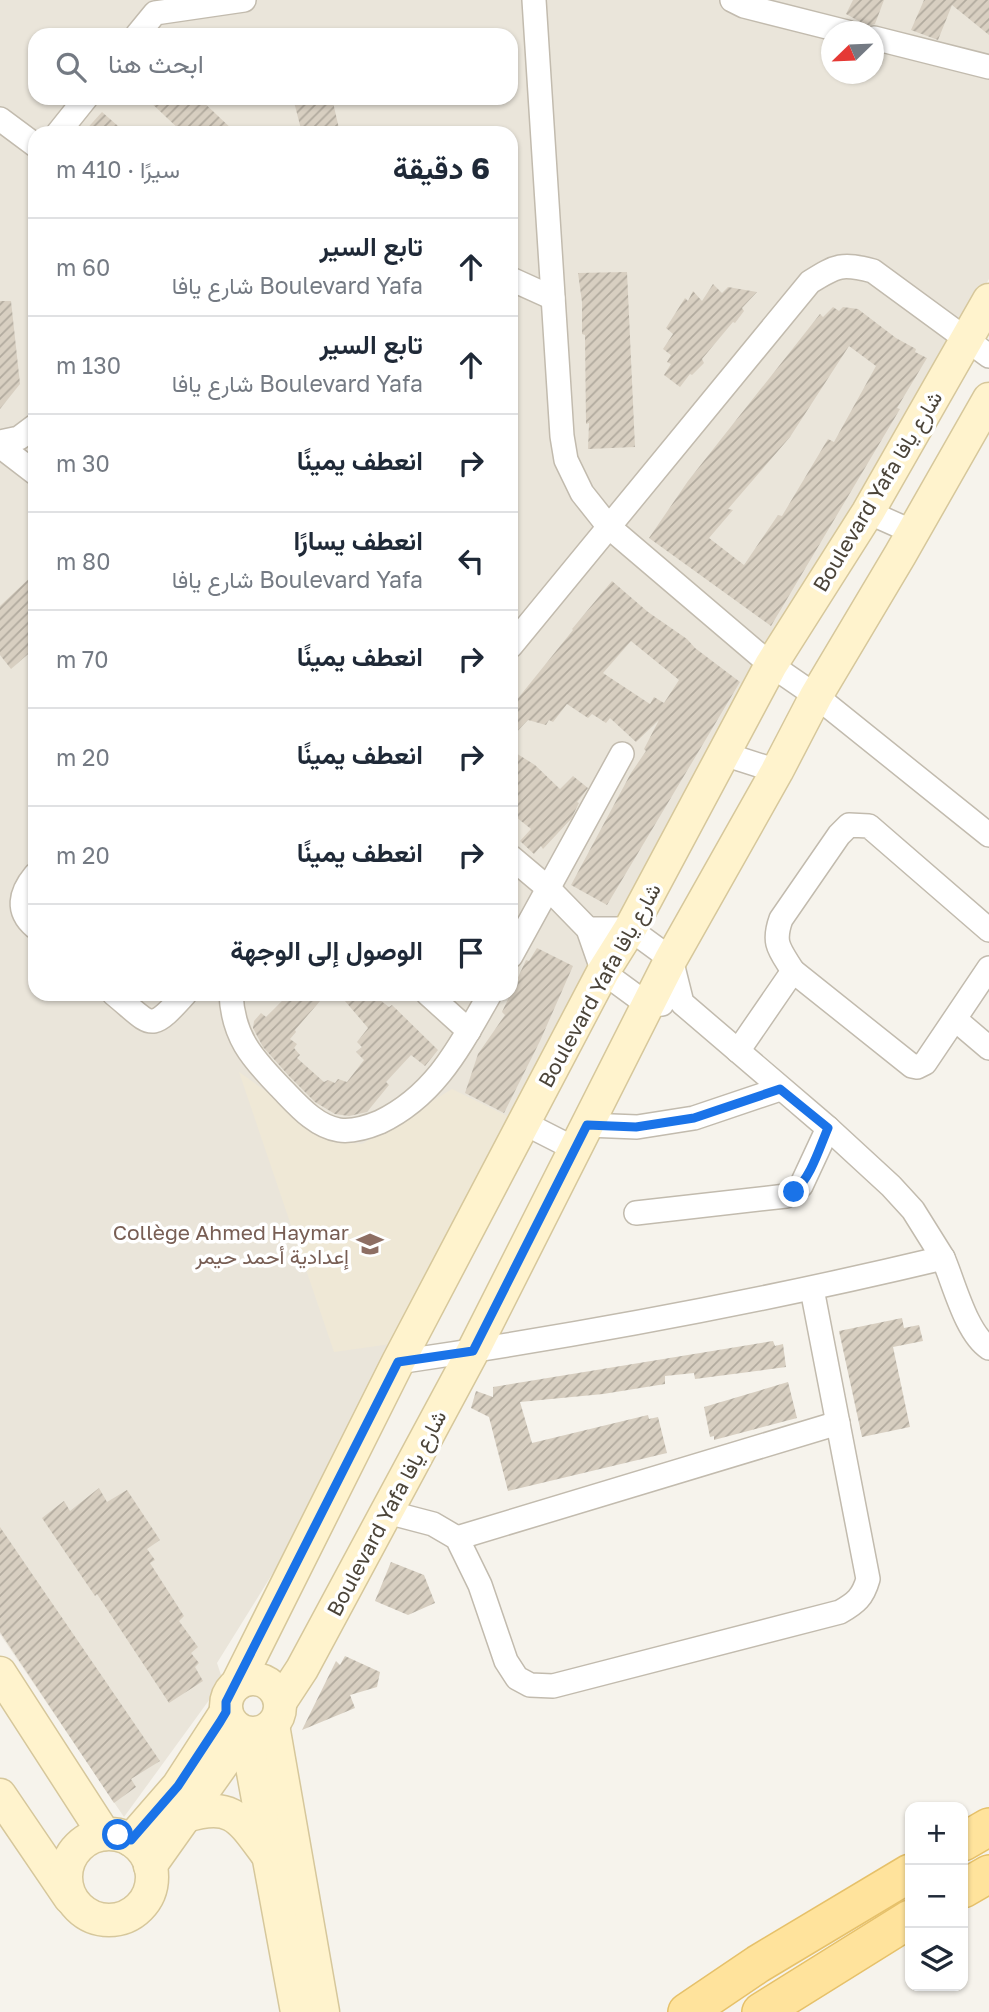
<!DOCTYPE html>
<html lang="ar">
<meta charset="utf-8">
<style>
:root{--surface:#fff;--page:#f6f6f7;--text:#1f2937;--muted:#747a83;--line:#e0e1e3}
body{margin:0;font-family:"Golos Text",Vazirmatn,sans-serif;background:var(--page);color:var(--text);direction:rtl}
.controls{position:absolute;right:21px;bottom:21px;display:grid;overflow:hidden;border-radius:14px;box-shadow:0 2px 5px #0004}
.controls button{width:63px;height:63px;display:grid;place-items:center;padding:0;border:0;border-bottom:2px solid var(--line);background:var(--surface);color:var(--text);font:35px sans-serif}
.compass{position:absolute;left:821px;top:21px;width:63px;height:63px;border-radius:50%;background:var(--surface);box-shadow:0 2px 5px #0004;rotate:247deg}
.stop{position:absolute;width:21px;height:21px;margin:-16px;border:5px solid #1a73e8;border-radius:50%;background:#fff}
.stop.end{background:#1a73e8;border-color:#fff;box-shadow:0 2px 7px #0008}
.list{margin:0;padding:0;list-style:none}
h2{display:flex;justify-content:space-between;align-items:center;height:91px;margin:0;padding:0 28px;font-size:30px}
h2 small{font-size:23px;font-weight:400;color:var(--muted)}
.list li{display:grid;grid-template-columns:46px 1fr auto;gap:21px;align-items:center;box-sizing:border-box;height:98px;padding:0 28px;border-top:2px solid var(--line)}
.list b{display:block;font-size:26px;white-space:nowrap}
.list p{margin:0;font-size:23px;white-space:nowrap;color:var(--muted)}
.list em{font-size:23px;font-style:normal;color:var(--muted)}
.icon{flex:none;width:38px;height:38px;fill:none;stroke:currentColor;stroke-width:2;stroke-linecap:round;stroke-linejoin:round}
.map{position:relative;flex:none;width:989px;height:2012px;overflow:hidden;direction:ltr}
.search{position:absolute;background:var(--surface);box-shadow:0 2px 5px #0004;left:28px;top:28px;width:490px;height:77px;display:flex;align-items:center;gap:18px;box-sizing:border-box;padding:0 24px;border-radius:21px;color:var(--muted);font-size:26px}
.panel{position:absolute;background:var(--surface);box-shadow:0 2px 5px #0004;left:28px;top:126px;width:490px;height:875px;border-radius:21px;direction:rtl}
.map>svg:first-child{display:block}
.residential{fill:#eae5da;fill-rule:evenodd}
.education{fill:#efe8d6}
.building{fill:url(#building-hatch);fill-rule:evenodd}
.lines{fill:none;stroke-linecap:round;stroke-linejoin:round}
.street-casing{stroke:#c2bbae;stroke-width:26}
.secondary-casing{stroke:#d6c79b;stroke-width:35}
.primary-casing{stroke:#e6c16a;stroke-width:40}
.street{stroke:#fff;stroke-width:23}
.secondary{stroke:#fff3cd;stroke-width:32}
.primary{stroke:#ffe39c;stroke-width:37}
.route{stroke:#1a73e8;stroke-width:9}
.labels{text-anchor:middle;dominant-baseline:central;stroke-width:7;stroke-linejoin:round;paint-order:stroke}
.street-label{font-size:21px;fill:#4b4439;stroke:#fff}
.education-label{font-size:21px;fill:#785e54;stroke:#fff;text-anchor:end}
</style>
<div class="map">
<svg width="989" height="2012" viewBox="0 0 989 2012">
<defs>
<pattern id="building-hatch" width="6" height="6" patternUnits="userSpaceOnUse" patternTransform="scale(1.75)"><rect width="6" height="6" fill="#d8cfc1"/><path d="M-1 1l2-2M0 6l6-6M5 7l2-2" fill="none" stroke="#b1aa9e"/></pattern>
</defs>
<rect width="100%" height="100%" fill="#f6f3ec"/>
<path class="residential" d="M0,0h989v279l-404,698 -304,583 -64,103 6,18 -99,136 -124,-183zM832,32h42v42h-42zM35,35h476v63h-476zM35,133h476v861h-476z"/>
<path class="education" d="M239,1072l90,64 17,6 16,2 90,-55 55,27 -116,228 -57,8z"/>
<g class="building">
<path d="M853,0h31l-9,24 -7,2 -22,-12z"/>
<path d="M924,0h65v35l-37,-30 -14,35 -27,-10z"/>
<path d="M146,98h53l37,35h-53z"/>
<path d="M293,98h39l8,35h-38z"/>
<path d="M102,112l24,21h-43z"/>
<path d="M627,272l8,175 -47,2 1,-26 -3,1 -1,-89 -3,-1v-32l-4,-29z"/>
<path d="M713,284l9,9 6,-6 29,5 -15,16 2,3 -9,12 -2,-1 -31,37 2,4 -12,12 -2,-1 -10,13 -16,-12 7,-11 -4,-2 4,-7 -8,-6 10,-15 -7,-6 19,-30 3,3 5,-10 9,10z"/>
<path d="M0,301h11l9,83 -20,25z"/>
<path d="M833,307l6,4 4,-4 15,2 38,29 20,11 -1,3 12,6 -30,50 3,1 -129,217 -122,-88 39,-57 132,-167 3,3zM849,346l27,20 -42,76 -6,-3 -46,77 -4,-1 -34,50 -35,-27 24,-28 -5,-1 62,-72z"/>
<path d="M35,573v75l-24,21 -11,-14v-49z"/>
<path d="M612,581l36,31 39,27 8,9 45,34 -133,223 -36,-20 60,-112 15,-22 -2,-2 15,-29 -23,22 -26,-24 -4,5 -14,-9 -4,4 -21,-14 -14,18 -4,-2 -3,5 -18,-5 -17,18v-31l62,-77 -1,-1zM631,641l48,39 -15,23 -10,-6 -4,7 -47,-31z"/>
<path d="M511,750l24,15 25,24 13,-13 15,12 -11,14 2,1 -8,16 -28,30 -2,-3 -7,8 -14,-13 11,-12 -20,-16z"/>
<path d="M537,948l36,18 -33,75 -36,72 -39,-20 13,-39 27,-39 -3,-3 24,-52 3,1z"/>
<path d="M289,994h37l-31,36 1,2 -6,7 7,5 -3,4 6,7 -3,3 27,24 4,-2 7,3 3,-4 9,3 17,-22 -8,-8 6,-5 -5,-5 11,-14 -29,-34h33l17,13 3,-2 46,45 -13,16 -14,-11 -25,27 3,3 -22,27 -18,4 -14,-2 -20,-12 -26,-26 -26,-29 -10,-19 1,-7 7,-8 5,4z"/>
<path d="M902,1318l2,10 15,-3 4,16 -30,6 17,80 -48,10 -23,-106z"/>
<path d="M773,1341l2,5 8,-2 3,23 -91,12 -1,-6 -29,3v8l-62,10 -83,8 12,41 116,-28 1,4 9,-2 9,36 -159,38 -19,-74 -18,-9 5,-17 17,6v-10z"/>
<path d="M788,1382l9,36 -83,22v-4l-4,1 -6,-30z"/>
<path d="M99,1488l8,14 20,-12 33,50 -13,9 8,11 -5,3 34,53 -5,5 19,26 -7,6 8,10 -4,4 8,14 -34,22 -72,-109 -2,2 -53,-78 22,-17 6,10z"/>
<path d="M0,1527l160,234 -29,18 5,8 -22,16 -114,-171z"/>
<path d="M391,1562l33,13 11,28 -27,12 -33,-14z"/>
<path d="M345,1656l35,16 -3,15 -27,8 5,13 -53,22 34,-69 4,4z"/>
</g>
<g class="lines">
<g class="street-casing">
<g id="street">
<path d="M534,0l28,436 4,24 16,33 27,34 162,138 45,31 173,139"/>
<path d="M732,0l12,6 103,26"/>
<path d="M137,35l18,-22 89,-13"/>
<path d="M874,38l115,29"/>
<path d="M0,119l35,26"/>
<path d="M58,133l28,-35"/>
<path d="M511,279l42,19"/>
<path d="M0,442l19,-4 16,-12"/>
<path d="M0,446l35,27"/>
<path d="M868,512l45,20"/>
<path d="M511,646l299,-364c27,-17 32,-19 63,-11l116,85"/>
<path d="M724,754l53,17"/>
<path d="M511,857l38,32 39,40 15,43 45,33 14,-1"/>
<path d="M35,875c-15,18 -19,36 0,52"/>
<path d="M511,956l111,-202"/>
<path d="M793,971c-13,-21 -21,-27 -12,-52l58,-84 10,-10 20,1 120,104"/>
<path d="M114,994c39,32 35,40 71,0"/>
<path d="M231,994c2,42 20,63 48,92 17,17 35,40 60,44 14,2 29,-3 41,-8 56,-27 80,-76 110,-128"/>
<path d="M428,994l41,37"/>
<path d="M956,1020l33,28"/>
<path d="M738,1051l55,-80 119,95 5,1 8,-4 64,-95"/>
<path d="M524,1123l51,26"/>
<path d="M587,1125l50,2 57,-9 86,-29"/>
<path d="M636,1213l150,-17 15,-10 27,-58"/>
<path d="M943,1258c11,25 23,75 46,90"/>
<path d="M398,1362c183,-27 365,-61 545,-104l-30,-48 -22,-24 -63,-58 -146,-125 -11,-44 -41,-30h-42"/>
<path d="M387,1512l46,12 24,14 23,47 26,76 11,17 13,7 23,1 287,-74c16,-9 23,-15 28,-33l-56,-290"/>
<path d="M457,1538l381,-115"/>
</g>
</g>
<g class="secondary-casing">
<g id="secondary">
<path d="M0,1673l104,161"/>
<circle cx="253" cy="1706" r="27"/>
<path d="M237,1684l161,-322 205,-390 27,-43 141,-264 97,-153 121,-212"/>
<path d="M281,1701l21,-32 171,-318 198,-392 106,-188 39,-75 84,-141 89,-156"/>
<path d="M273,1725l50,287"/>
<path d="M246,1734l51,278"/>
<path d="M0,1795l70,103"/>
<path d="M186,1816c46,-14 54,2 80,37"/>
<circle cx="109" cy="1877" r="43"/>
<path d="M131,1840l47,-54 48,-74"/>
<path d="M150,1866l81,-114 9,-20"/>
</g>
</g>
<g class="primary-casing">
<g id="primary">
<path d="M963,1842l26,-15"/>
<path d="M963,1889l26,-15"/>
<path d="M687,2012l71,-48 152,-91"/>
<path d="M761,2012l149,-93"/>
</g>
</g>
<use href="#street" class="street"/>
<use href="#secondary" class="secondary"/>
<use href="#primary" class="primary"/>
</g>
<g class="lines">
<path class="route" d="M118,1835l13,5 47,-54 42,-64 6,-10v-10l172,-340 75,-11 114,-226 49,2 58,-9 86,-29 48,39c-9,21 -17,49 -34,64"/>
</g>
<defs>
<g id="school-bare" transform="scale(2.1)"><path d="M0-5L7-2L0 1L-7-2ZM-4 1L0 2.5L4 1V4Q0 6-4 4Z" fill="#8d6e63" stroke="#fff" stroke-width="2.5" paint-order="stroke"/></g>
</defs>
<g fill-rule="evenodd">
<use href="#school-bare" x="370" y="1244"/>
</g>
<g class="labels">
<g class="street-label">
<text transform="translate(877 491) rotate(-59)">Boulevard Yafa شارع يافا</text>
<text transform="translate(599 985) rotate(-61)">Boulevard Yafa شارع يافا</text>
<text transform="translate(386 1513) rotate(-62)">Boulevard Yafa شارع يافا</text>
</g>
<g class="education-label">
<text x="349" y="1232">Collège Ahmed Haymar<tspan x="349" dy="24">إعدادية أحمد حيمر</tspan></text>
</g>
</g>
</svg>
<div class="controls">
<button>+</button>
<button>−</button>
<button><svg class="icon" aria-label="layers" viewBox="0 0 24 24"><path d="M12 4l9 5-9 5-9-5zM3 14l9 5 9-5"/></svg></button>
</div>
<svg class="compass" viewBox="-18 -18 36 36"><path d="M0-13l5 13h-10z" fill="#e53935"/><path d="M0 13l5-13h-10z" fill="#747a83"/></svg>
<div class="stop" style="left:118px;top:1835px"></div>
<div class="stop end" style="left:794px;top:1192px"></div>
<div class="search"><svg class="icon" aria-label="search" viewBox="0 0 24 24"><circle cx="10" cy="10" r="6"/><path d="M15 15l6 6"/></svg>ابحث هنا</div>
<section class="panel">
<h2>6 دقيقة<small>سيرًا · 410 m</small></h2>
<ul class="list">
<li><svg class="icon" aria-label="ahead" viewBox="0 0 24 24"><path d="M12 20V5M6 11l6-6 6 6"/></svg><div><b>تابع السير</b><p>Boulevard Yafa شارع يافا</p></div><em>60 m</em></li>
<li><svg class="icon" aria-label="ahead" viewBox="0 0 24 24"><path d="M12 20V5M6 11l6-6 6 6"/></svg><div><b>تابع السير</b><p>Boulevard Yafa شارع يافا</p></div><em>130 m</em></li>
<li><svg class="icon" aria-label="right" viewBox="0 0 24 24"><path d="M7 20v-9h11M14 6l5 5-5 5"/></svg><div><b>انعطف يمينًا</b></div><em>30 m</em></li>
<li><svg class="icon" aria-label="left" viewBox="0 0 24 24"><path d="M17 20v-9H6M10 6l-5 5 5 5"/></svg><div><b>انعطف يسارًا</b><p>Boulevard Yafa شارع يافا</p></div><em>80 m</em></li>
<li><svg class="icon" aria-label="right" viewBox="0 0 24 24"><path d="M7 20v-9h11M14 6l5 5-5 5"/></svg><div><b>انعطف يمينًا</b></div><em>70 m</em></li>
<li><svg class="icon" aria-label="right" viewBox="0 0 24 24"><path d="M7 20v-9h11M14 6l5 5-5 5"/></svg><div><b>انعطف يمينًا</b></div><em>20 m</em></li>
<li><svg class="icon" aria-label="right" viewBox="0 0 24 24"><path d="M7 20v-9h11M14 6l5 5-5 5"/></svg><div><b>انعطف يمينًا</b></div><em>20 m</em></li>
<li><svg class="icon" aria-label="arrive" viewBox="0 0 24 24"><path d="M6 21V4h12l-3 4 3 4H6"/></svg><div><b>الوصول إلى الوجهة</b></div></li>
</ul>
</section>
</div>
